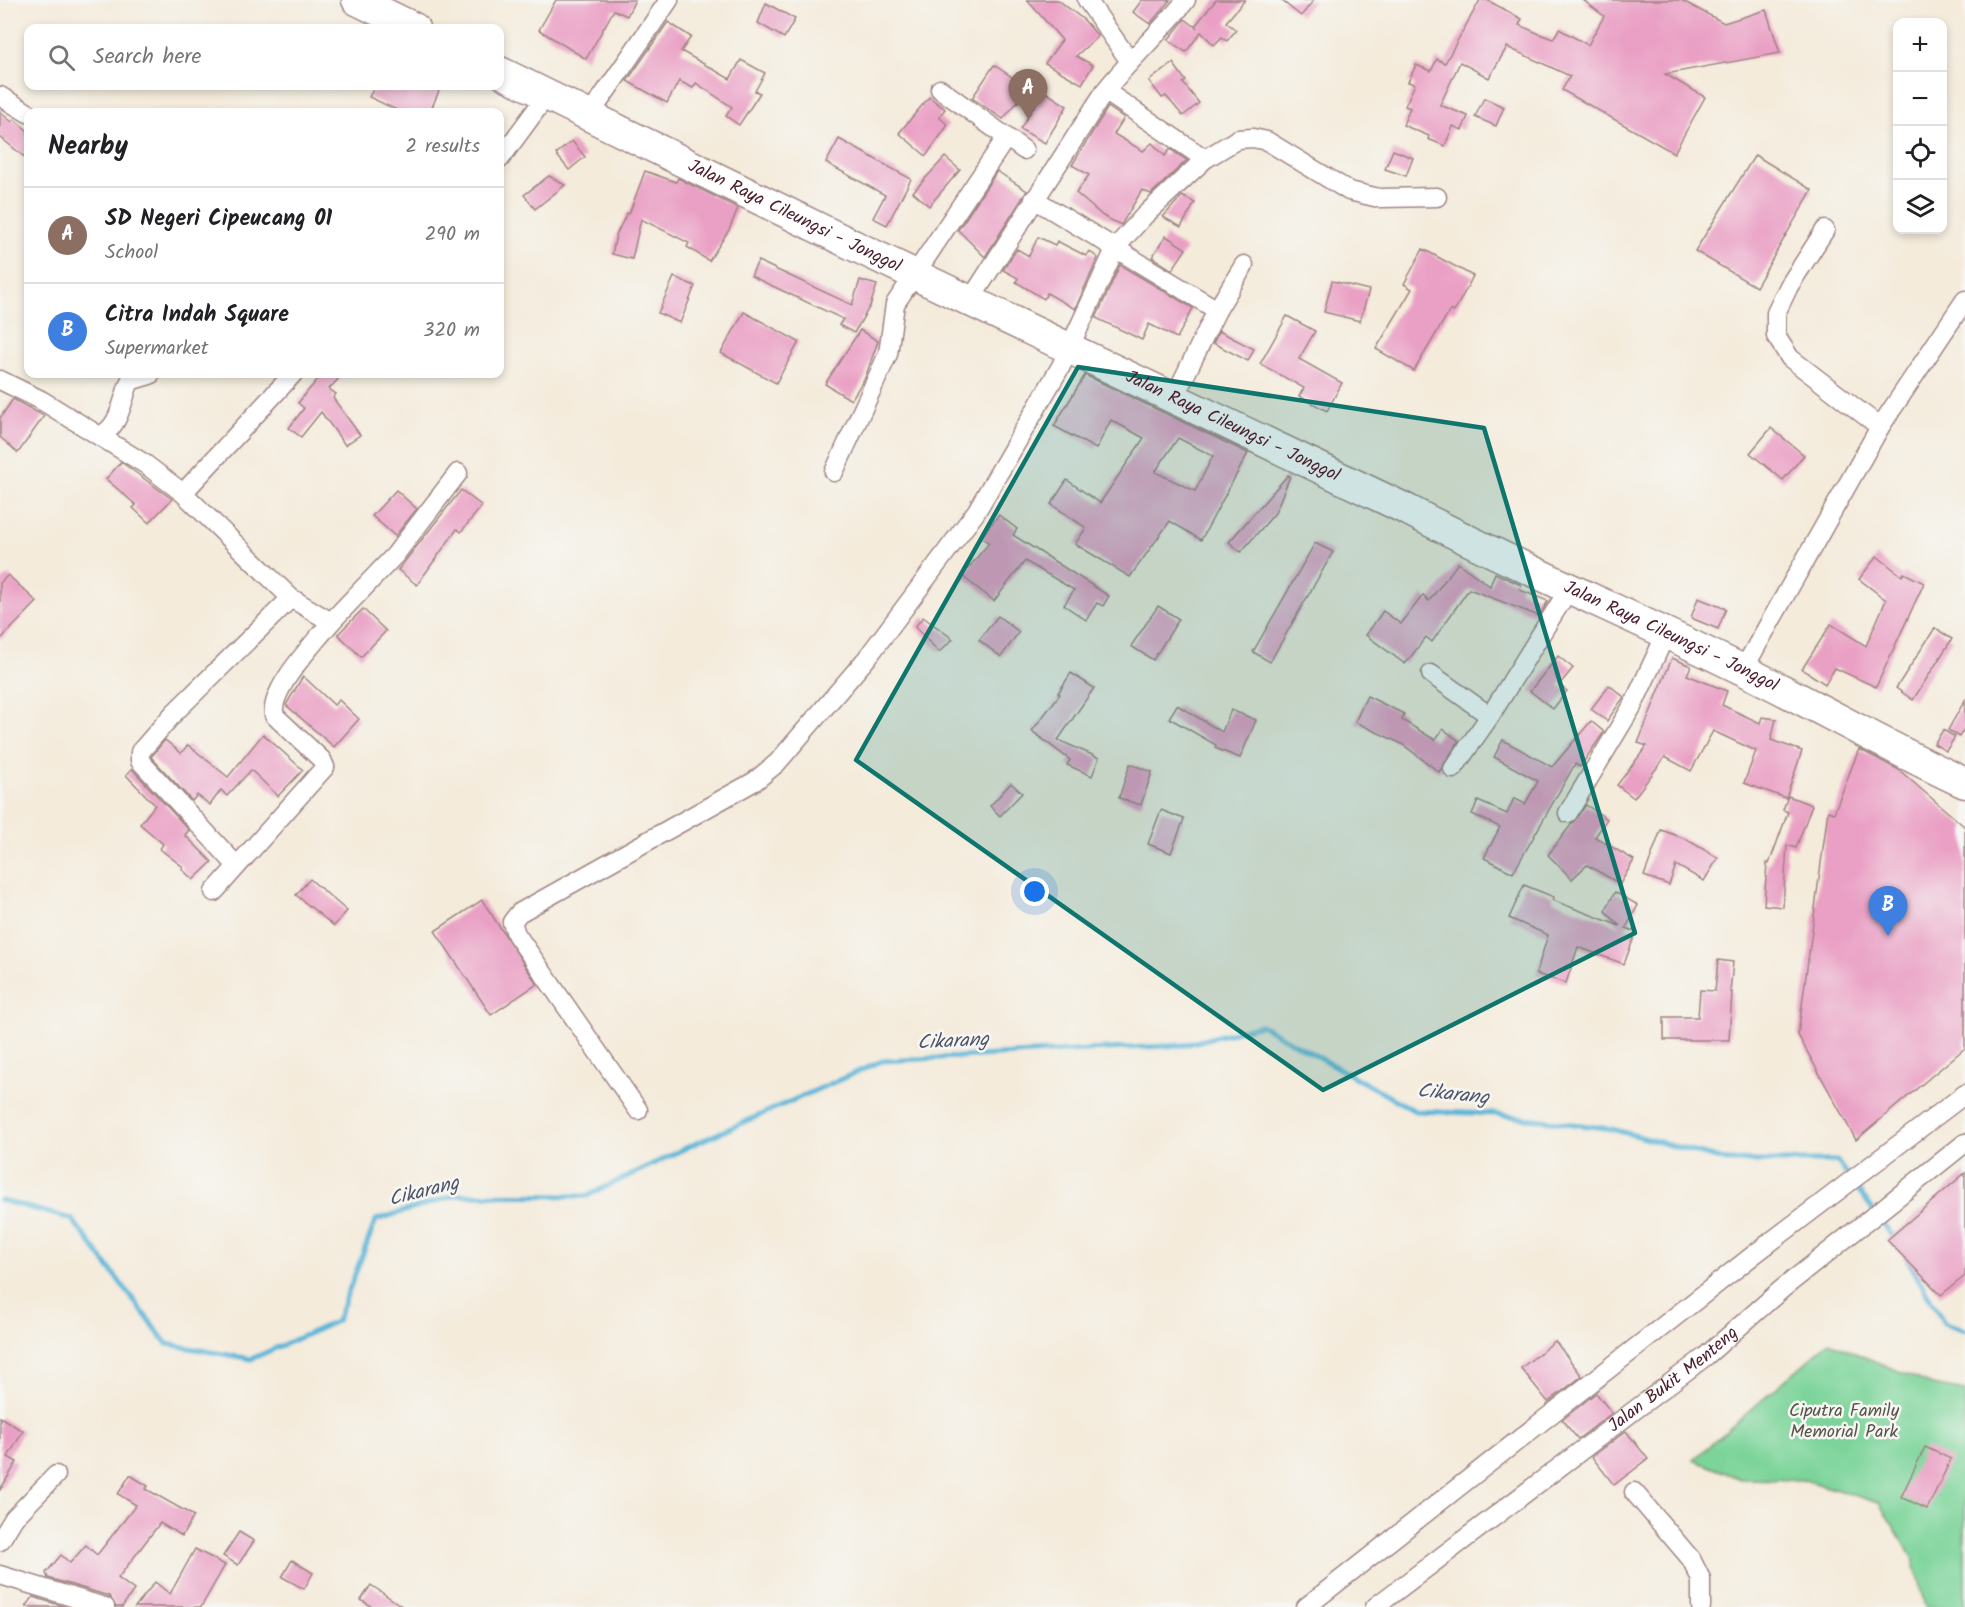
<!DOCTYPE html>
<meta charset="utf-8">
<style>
:root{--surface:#fff;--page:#f6f6f6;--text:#202124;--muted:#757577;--line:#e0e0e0;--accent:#0b8043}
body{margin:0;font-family:Kalam,sans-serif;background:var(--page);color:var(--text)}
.controls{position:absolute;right:18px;top:18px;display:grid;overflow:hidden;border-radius:12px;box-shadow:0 3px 9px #0003}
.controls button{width:54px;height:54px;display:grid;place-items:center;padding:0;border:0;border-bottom:2px solid var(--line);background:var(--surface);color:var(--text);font:30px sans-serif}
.you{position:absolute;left:1035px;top:892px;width:21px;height:21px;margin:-15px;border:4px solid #fff;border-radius:50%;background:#1a73e8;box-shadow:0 0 0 9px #1a73e833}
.badge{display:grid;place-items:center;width:39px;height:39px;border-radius:50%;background:var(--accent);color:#fff;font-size:20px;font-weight:700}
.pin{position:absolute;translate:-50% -50px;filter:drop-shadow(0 2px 3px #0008)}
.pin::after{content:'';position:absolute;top:32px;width:21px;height:18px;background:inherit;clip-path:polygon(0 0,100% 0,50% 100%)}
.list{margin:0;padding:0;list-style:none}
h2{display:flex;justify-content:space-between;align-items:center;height:78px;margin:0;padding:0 24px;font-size:26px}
h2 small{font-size:20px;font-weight:400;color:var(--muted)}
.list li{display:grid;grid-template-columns:39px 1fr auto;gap:18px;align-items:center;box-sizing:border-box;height:96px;padding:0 24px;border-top:2px solid var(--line)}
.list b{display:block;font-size:22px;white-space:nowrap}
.list p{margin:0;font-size:20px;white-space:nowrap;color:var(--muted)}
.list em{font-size:20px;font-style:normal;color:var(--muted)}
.icon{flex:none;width:33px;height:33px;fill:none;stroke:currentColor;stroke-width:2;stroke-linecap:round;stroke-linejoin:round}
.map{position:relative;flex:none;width:1965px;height:1607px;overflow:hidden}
.search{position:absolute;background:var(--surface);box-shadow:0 3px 9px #0003;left:24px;top:24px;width:480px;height:66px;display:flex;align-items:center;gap:15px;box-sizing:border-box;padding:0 21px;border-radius:12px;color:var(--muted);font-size:22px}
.panel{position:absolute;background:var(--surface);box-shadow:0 3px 9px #0003;left:24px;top:108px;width:480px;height:270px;border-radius:12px}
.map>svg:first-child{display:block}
.green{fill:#7cd49a;stroke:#637a62;stroke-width:1.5}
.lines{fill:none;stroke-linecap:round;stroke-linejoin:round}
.stream{stroke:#5bb5d8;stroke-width:5}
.building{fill:#eaa0c5;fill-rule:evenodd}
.street-casing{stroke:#9f8583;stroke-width:21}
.primary-casing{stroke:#9f8583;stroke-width:33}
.street{stroke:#fff;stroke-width:18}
.primary{stroke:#fff;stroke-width:30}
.marked{fill:#0f766e;fill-opacity:0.2;stroke:#0f766e;stroke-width:4.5;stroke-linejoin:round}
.labels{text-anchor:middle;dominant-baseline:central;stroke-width:5;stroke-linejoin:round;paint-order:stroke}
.street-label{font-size:18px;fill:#4a1f2b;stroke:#f6f6f2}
.park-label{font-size:18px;fill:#59554c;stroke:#f6f6f2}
.water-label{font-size:20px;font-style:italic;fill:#505468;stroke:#f6f6f2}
</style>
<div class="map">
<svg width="1965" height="1607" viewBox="0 0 1965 1607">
<rect width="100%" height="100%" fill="#f6f6f2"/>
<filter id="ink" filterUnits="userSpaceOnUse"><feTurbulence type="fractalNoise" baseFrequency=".0167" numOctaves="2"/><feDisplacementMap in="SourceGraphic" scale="12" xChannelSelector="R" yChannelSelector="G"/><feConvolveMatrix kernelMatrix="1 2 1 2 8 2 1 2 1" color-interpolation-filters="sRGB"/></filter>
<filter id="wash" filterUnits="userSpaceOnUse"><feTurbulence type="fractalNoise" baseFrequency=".008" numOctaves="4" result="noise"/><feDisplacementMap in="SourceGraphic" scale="24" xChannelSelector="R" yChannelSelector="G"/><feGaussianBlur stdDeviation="1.35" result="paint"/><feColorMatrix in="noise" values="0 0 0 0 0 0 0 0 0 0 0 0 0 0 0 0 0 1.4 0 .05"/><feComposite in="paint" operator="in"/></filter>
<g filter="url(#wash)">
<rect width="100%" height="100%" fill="#f4ebdb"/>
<path class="green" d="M1829,1342l103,43 33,6v216h-40l-12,-49 -34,-55 -74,-23 -64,-1 -48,-19z"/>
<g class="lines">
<g class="stream">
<path d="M0,1200l72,19 95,125 84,15 86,-38 39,-101 81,-25 130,1 105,-51 190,-84 302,-16 77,-20 154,86 80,3 117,15 115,32h110l59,80"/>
<path d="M1906,1257l38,66 21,7"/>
</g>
</g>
<g id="blocks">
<g class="building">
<path d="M556,0h79l-8,16 -13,-6 -28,49 -47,-29z"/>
<path d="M1027,0h31l26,20 14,16 -22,20 17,9 -11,19 -37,-21 17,-23z"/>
<path d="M1142,0h28l-20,24 -17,-12z"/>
<path d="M1216,0h29l-19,22 10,8 -9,11 -5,-4 -8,8 -13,-13 -15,20 -18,-12 17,-21 12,9 -2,-2z"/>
<path d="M1281,0h33l-13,16z"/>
<path d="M1480,0h7l35,19 -3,6 23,10 11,4 6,-10 29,16 16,-29 -21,-16h98l43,23 42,-13 14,43 -115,21 40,23 -31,56 -112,-63 8,-14 -63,-29 -18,31 -29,-16 -20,43 28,11 -6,14 -9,-4 -8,20 -17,-7 1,-3 -26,-11 7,-17 -5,-2 10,-22 -7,-2 8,-17 15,6 6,-12 8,4z"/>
<path d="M766,3l29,16 -11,19 -26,-15z"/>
<path d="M668,22l23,15 -10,14 49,28 11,-19 24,13 -10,18 5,2 -21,32 -13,-9 6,-9 -36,-24 -3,5 -14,-7 -12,22 -40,-22z"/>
<path d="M1173,63l13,18 -3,2 16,20 -16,13 -17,-20 -4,2 -13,-17z"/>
<path d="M994,65l21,14 3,-5 49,32 -22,37 -25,-14 17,-27 -12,-9 -22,26 -31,-21z"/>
<path d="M375,86h66l-11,26h-29l-32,-15z"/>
<path d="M929,97l16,12 -6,8 9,8 -22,31 -27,-23z"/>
<path d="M1484,98l20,9 -8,19 -21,-9z"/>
<path d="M1108,107l16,11 -10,16 29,17 9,-8 13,13 5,-7 17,11 -36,34 -9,-4 -21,35 -18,-9 -27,-23 13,-18 -17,-10z"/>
<path d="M0,112l12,10 2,-3 14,12v29l-28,-23z"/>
<path d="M839,139l72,40 -24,46 -14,-7 12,-23 -59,-32z"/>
<path d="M572,141l13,16 -16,13 -13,-16z"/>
<path d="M1393,150l20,8 -7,18 -21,-7z"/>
<path d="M1755,155l57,35 -56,97 -61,-36z"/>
<path d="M945,157l15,13 -31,36 -16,-14z"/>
<path d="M645,171l31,11 2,-4 60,30 -9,22 -20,31 -22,-14 2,-4 -48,-24 -9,40 -20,-5 4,-19 11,-22 2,1z"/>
<path d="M997,171l30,20 -42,66 -27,-27z"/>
<path d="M549,176l16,9 -30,24 -11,-14z"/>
<path d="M1182,196l13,7 -14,24 -18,-10z"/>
<path d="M1166,236l20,13 -14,21 -20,-13z"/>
<path d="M1038,237l17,8 2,-4 29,15 3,-5 9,7 -23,51 -28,-16 -3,6 -28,-17 2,-4 -15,-8 14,-21 12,7z"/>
<path d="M1423,249l50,27 -19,36 -4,-2 -36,61 -38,-22 36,-60 -8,-5z"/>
<path d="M758,261l94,44 8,-25 17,5 -7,21 -16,27 -15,-8 4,-6 -92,-43z"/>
<path d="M1120,265l73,43 -16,30 -28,-14 -7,16 -46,-22z"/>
<path d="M674,277l21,9 -15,37 -22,-10z"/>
<path d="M1332,281l37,9 -9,31 -36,-9z"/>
<path d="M744,312l55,30 -23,41 -55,-30z"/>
<path d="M1287,316l28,15 -16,28 43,24 -15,28 -28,-15 5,-8 -44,-24z"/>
<path d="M860,330l18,11 -13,37 -14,22 -26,-16z"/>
<path d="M1219,331l35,18 -6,12 -35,-18z"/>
<path d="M322,374h21l-14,15 7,5 -3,4 27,37 -15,10 -24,-33 -20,25 -12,-9 15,-20 -6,-5z"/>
<path d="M1085,375l163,78 -47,87 -31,-19 -40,56 -55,-33 11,-16 -35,-24 16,-24 33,23 44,-65 -33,-18 -15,29 -42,-23zM1178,438l35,18 -18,35 -40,-19z"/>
<path d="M13,399l31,17 -26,37 -18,-16v-19z"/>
<path d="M1771,428l33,27 -21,25 -33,-27z"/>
<path d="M121,462l51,37 -23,24 -16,-15 3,-3 -30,-26z"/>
<path d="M1288,475l2,1 -15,37 -34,39 -12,-10z"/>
<path d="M396,490l21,19 -22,27 -23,-20z"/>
<path d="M461,490l21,16 -21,26 -4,-3 -40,56 -19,-15z"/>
<path d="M999,515l18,14 -4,6 96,61 -6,10 -6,-3 -11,17 -22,-15 10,-15 -49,-29 -31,40 -32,-25 27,-33 -8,-6z"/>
<path d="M1315,543l18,9 -63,110 -17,-10z"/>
<path d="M1877,556l25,20 2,-3 20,10 -48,104 -41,-19 -10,16 -23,-15 29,-45 35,22 20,-46 -27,-21z"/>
<path d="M1458,563l32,23 5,-13 26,12 -1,5 28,11 -9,15 -70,-27 -37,53 -6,-5 -21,27 -39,-29 17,-24 18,13 22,-29 6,6z"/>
<path d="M8,575l29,27 -37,38v-57z"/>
<path d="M1698,598l28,11 -8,20 -27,-11z"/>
<path d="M1158,606l21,13 -26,41 -22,-14z"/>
<path d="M363,609l23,22 -25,26 -23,-23z"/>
<path d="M998,616l21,16 -18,25 -22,-17z"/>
<path d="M923,617l30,22 -14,13 -24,-25z"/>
<path d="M1935,628l17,11 -39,61 -17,-12z"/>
<path d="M1558,656l15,12 -14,17 8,6 -14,18 -23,-18z"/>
<path d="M1672,658l19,8 -4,9 40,16 -5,14 38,18 2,-6 14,2 -5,21 31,11 -16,47 -42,-15 12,-32 -43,-20 -22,40 -26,-14 -31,41 -17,-13 30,-39 -9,-3z"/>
<path d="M1071,673l23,15 -36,52 41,18 -7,18 -25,-11 3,-5 -38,-29 28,-37 -2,-1z"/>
<path d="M303,676l31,29 5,-5 20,19 -25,28 -48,-42z"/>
<path d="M1609,685l15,12 -17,24 -16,-12z"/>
<path d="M1367,696l37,18 -2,6 33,20 8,-11 16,12 -20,31 -37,-28 -47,-22z"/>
<path d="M1965,700v27l-6,10 -11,-7z"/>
<path d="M1177,705l45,27 9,-22 25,10 -16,38 -25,-10 1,-3 -47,-27z"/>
<path d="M1591,721l13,11 -24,35 -5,-3 -62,109 -29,-15 16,-31 -28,-13 6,-13 29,13 7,-16 11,6 13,-23 -44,-24 9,-17 49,27z"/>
<path d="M1943,730l12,7 -9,14 -12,-7z"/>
<path d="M263,734l40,36 -25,26 -27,-26 -24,26 -6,-6 -11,15 -13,-10 -5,6 -41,-44 14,-17 16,13 7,-8 40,32z"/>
<path d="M1859,749l40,21 66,57v221l-109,92 -58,-105 30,-224 6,2z"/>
<path d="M1130,764l22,8 -11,33 -22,-7z"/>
<path d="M132,769l57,61 -4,5 27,27 -19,18 -11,-11 1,-2 -23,-18 3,-5 -23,-20 15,-19 -29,-30z"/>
<path d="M1011,783l11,10 -22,23 -10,-10z"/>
<path d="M1788,796l24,9 -16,43 -9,-3 -4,62 -19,-2 3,-42 2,1 19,-52 -5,-2z"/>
<path d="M1586,805l21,14 -12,18 39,23 -14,24 -33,-19 -15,14 -24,-24z"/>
<path d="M1161,810l23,9 -13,34 -23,-9z"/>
<path d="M1661,830l25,9 32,19 -14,23 -28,-16 -7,20 -25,-9z"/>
<path d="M310,879l37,32 -13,15 -38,-31z"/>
<path d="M1524,885l30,12 -2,3 68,26 -15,-15 10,-19 23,13 -12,23 10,4 -12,32 -46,-17 -12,36 -30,-9 12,-39 -39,-17z"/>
<path d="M482,900l55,84 -46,31 -56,-84z"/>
<path d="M1718,960l15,2 -3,30h2l-3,48h-65v-23h34l2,-27 15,1z"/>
<path d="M1965,1173v103l-24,19 -54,-55z"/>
<path d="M1555,1341l27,35 -34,26 -27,-34z"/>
<path d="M1596,1393l16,20 -34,26 -16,-19z"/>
<path d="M0,1417l23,14 -15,26 9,5 -17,28z"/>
<path d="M1626,1431l22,28 -34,26 -22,-28z"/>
<path d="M1925,1447l26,12 -24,50 -26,-12z"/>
<path d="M130,1475l18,11 -2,3 48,27 -12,20 -22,-13 -42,55 16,12 -12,17h-6l-7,-11 -61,-18 -2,-5 15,-18 9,8 16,-18 11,10 39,-50 -18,-11z"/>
<path d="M239,1532l15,9 -16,24 -15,-9z"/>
<path d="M195,1549l30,16 -24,42h-66l20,-25 15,12z"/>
<path d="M292,1560l21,13 -9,16 -22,-12z"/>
<path d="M371,1585l32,22h-31l-11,-7z"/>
<path d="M33,1597l33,10h-40z"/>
</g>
</g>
</g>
<g filter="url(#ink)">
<use href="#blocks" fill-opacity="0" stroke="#9f8583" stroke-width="1.5"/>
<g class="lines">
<g class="street-casing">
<g id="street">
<path d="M1087,0l42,60"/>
<path d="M940,89l84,61"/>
<path d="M1105,91l100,68"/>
<path d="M0,96l28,17"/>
<path d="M589,116l80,-116"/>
<path d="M500,159l47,-64"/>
<path d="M1034,199l183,111"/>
<path d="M1825,230l-36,56 -13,27v23l14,22 90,69"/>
<path d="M971,299l134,-208c25,-32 56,-59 81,-91"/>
<path d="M0,380l41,20 104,64 38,29 108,105 40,24 64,-67 63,-82"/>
<path d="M1174,398l43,-88 27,-45"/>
<path d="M99,436c21,-8 23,-36 31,-55l20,-6"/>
<path d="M834,472l54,-118 7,-50 111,-166"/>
<path d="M183,493l110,-119"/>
<path d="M1743,670l137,-243 85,-127"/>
<path d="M1431,674l59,42"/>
<path d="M1453,769l37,-53 79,-127"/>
<path d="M1568,813l65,-108 33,-71"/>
<path d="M236,865l-96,-104v-9l34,-39 117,-115"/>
<path d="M214,892l111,-125 -3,-7 -48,-45c-4,-27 40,-71 57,-93"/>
<path d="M638,1110l-122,-176 -4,-12 7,-9 236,-132 22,-18 90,-105 109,-146 85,-146 55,-119 29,-32 60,-56 33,-20 15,-1 14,3 82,50 30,7 58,-1"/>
<path d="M1634,1492l57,67 10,20v28"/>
<path d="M0,1541l14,-23 42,-43"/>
<path d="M0,1575l105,32"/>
<path d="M1306,1607l450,-354 209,-159"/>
<path id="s1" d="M1375,1607l331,-251 76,-67 183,-146"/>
</g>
</g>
<g class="primary-casing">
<g id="primary">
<path d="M357,0l57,28"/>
<path id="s2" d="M500,72l357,175 551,263c109,57 223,105 333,159 76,37 148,79 224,114"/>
</g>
</g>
<use href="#street" class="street"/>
<use href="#primary" class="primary"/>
</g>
</g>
<path class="marked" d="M1078,367l406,61 151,505 -312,157 -467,-330z"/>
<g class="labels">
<g class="street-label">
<text stroke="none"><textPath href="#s2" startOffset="328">Jalan Raya Cileungsi - Jonggol</textPath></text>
<text stroke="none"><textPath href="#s2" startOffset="814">Jalan Raya Cileungsi - Jonggol</textPath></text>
<text stroke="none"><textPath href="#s2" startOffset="1300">Jalan Raya Cileungsi - Jonggol</textPath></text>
<text stroke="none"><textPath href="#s1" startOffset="375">Jalan Bukit Menteng</textPath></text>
</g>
<g class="park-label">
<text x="1844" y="1411">Ciputra Family<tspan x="1844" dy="21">Memorial Park</tspan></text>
</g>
<g class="water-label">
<text transform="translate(953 1042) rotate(-3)">Cikarang</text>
<text transform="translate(1453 1095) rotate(6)">Cikarang</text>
<text transform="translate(424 1192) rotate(-14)">Cikarang</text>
</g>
</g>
</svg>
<div class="controls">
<button>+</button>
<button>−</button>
<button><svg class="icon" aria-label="locate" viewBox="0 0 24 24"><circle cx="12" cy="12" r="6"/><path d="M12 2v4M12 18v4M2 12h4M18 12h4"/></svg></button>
<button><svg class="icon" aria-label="layers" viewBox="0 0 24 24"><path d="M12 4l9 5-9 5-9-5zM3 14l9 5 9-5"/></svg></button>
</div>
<div class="you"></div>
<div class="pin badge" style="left:1028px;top:119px;background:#8d6e63">A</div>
<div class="pin badge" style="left:1888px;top:936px;background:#3f7fe0">B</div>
<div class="search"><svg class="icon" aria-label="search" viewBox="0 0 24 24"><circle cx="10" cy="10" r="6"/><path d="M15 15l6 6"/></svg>Search here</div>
<section class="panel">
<h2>Nearby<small>2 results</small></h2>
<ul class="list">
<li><span class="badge" style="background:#8d6e63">A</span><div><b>SD Negeri Cipeucang 01</b><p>School</p></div><em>290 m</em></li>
<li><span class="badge" style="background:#3f7fe0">B</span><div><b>Citra Indah Square</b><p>Supermarket</p></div><em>320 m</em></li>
</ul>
</section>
</div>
